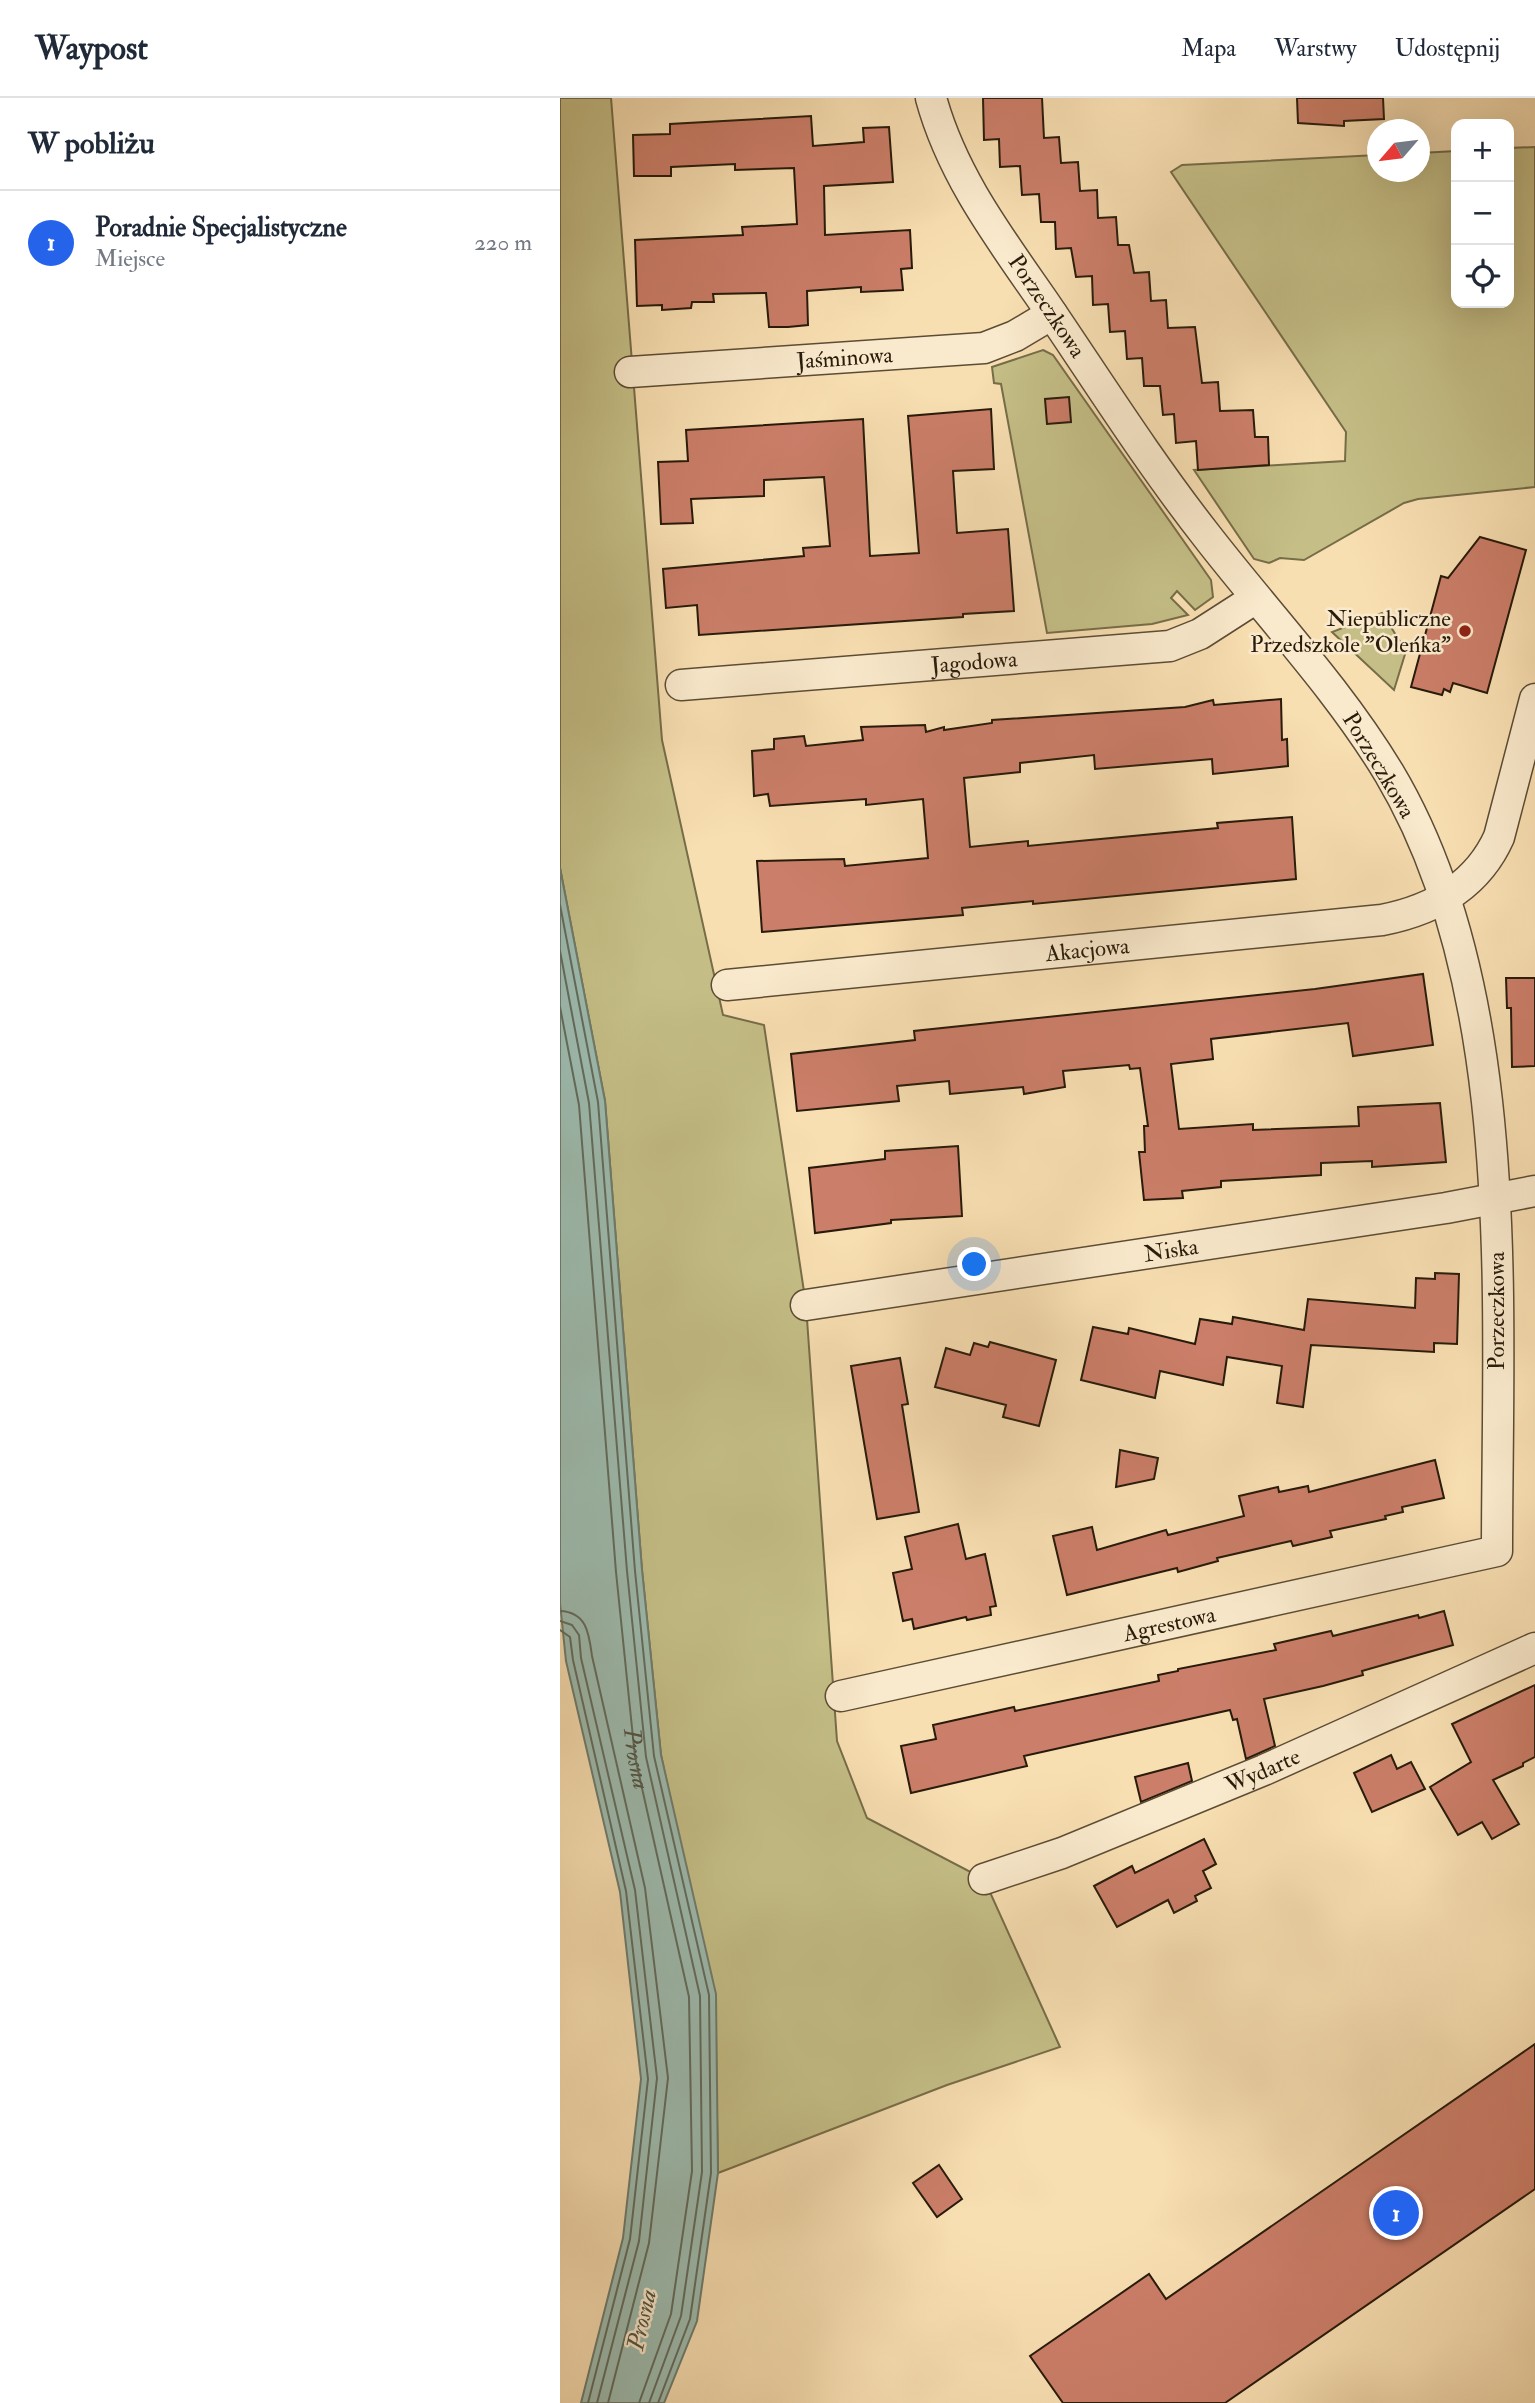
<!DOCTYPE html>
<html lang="pl">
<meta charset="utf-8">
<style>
:root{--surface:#fff;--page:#f2f2f3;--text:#1f2937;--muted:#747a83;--line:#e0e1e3;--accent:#2563eb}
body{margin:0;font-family:"IM FELL Double Pica",serif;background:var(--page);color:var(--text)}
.controls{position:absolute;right:21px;top:21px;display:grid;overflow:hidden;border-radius:14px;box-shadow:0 7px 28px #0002}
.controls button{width:63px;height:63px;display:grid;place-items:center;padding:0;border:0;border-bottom:2px solid var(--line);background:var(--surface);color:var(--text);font:35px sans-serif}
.compass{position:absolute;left:807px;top:21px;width:63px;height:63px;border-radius:50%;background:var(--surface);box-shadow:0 7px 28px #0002;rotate:242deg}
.you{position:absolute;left:415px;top:1167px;width:24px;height:24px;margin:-18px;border:5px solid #fff;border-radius:50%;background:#1a73e8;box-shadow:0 0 0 10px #1a73e833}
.badge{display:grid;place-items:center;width:46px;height:46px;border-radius:50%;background:var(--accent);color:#fff;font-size:23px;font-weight:700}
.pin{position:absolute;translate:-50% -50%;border:4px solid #fff;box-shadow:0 2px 7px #0006}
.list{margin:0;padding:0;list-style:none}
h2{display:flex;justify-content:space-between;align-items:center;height:91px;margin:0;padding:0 28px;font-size:30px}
h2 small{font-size:23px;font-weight:400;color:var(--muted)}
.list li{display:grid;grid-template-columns:46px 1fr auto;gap:21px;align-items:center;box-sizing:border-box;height:105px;padding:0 28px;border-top:2px solid var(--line)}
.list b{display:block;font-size:26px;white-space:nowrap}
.list p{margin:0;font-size:23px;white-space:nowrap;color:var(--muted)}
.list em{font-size:23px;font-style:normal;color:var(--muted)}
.icon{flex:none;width:38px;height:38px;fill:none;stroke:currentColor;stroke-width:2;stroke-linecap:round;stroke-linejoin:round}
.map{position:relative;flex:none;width:975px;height:2305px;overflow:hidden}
header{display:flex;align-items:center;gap:42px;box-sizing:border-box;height:98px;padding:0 35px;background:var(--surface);border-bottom:2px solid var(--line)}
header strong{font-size:33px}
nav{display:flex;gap:38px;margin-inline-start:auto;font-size:24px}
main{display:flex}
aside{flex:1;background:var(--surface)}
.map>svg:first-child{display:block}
.green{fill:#c5bf87;stroke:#766d49;stroke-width:2}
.water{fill:#9dbcb0;stroke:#6e7c6e;stroke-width:2}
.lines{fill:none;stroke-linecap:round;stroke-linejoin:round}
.shore{stroke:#626c5e;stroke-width:2}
.building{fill:#cb7e69;stroke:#281b0b;stroke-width:2}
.street-casing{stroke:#5c4c35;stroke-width:33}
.street{stroke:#faeacd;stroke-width:30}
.poi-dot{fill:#8f2418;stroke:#faeacd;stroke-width:2.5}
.labels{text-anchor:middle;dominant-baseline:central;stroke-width:5;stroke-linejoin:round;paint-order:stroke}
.street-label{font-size:23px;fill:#281b0b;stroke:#faeacd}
.poi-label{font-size:23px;fill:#281b0b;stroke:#faeacd;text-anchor:end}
.water-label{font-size:24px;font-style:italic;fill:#515345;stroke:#faeacd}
</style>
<header>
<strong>Waypost</strong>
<nav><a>Mapa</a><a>Warstwy</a><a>Udostępnij</a></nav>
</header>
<main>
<aside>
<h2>W pobliżu<small></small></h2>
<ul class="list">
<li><span class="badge">1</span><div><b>Poradnie Specjalistyczne</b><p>Miejsce</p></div><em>220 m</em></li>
</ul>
</aside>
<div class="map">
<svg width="975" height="2305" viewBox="0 0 975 2305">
<rect width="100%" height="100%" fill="#f8dfb2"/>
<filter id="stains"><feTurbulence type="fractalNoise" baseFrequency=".00286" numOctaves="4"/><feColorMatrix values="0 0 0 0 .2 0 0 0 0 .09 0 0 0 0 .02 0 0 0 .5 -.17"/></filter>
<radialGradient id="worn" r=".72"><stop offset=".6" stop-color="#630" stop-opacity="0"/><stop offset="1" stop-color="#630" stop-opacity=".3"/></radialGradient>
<g class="green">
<path d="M0,0h51l51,642 61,275 41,10 42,280 31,436 30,77 117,61 76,168 -113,38 -229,88 -3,-169 -54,-249 -19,-185 -37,-469 -45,-233z"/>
<path d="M975,49v340l-117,12 -14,4 -100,57 -24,-2 -11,5 -15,-4 -60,-89 151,-9 1,-29 -175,-260 11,-7 195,-10 1,17h42v-19l36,-2v152h53v-155z"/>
<path d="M483,252l10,5 158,225 2,17 -18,13 -18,-19 -6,7 17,17 -36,9 -105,9 -46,-249 -7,-1 -2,-16z"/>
<path d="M822,515l24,38 -12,39 -62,-58z"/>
</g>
<path class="water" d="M0,770l45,233 37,469 19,185 55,239 2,179 -21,148 -33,82h-83l42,-165 18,-159 -21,-187 -54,-231 -6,-58z"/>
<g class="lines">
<g class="shore">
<path d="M0,807l38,197 37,469 19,185 55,239 2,178 -21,146 -32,84"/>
<path d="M0,853l29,152 38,468 19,186 54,239 2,176 -21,144 -32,87"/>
<path id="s1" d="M0,909l19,98 37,467 19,185 54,240 3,174 -21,143 -32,89"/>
<path d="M0,1513c27,1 29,23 32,45l53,232 23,190 -19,165 -41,160"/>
<path d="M0,1523l12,4 7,10 2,23 54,232 22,188 -18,163 -42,162"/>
<path d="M0,1532l10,7 3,23 53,231 22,188 -18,160 -42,164"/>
</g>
</g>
<g class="building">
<path d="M423,0h59l2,40 15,-1 2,26 17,-1 2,29 17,-1 1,28 18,-1 2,28h11l5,28 15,-1 2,29 15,-1 2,28 27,-1 7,56 16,-1 2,29 33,-1 2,27h13l1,28 -71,5 -2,-29 -20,2 -2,-29 -11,1 -3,-29h-16l-2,-28 -15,1 -2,-28 -15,1 -2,-28 -15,1 -1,-29 -16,1 -5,-29 -15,1 -1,-27h-14l-2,-28 -17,1 -2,-29 -20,1 -1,-28 -15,1z"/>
<path d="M737,0h86l1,21 -40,2v5l-46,-3z"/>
<path d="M251,18l2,30 51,-4 -1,-14 26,-1 4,55 -69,4 1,49 85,-5 2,38 -11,1 2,21 -42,2v-5l-54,4 1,34 -20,2h-19l-3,-34 -53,1 1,8h-22l-1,6 -29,2v-5l-25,1 -2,-66 108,-5 -1,-8 55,-3 -3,-56 -59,2v-6l-64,3v9h-37l-1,-41 37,-1v-10z"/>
<path d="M509,299l2,25 -24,2 -2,-25z"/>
<path d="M431,311l3,60 -41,2 4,62 51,-4 6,82 -51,3v3l-264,18 -2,-30 -31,3 -3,-39 141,-13 -1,-8 27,-2 -6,-69 -60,3v16l-73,3 2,24 -32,1 -3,-62 30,-1 -2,-31 177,-11 7,137 49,-3 -11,-137z"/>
<path d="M920,439l46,13 -39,143 -34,-10 -3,9 -6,-3 -2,6 -31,-8 30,-111 7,2z"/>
<path d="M721,601l1,41 5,-1 1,27 -75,8 -1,-15 -117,10 -1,-14 -74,8v9l-56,6 6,69 58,-6v5l51,-5 139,-13 -1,-5 75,-6 4,62 -263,25v-3l-71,7 1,7 -201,17 -5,-71 87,-2 1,7 83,-8 -5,-59 -57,6v-6l-96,7 -2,-12 -14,2 -2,-45 22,-2v-10l30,-3 2,10 57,-6 -2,-13 64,-2 1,7 18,-5v3l48,-7v-3l193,-13 28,-7 1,5z"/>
<path d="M863,876l10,71 -80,11 -5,-33 -137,16 2,20 -42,5 8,65 74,-5v6l106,-4 -1,-19 82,-4 6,59 -74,5v-6l-51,2v12l-100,6v6l-39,4 1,7 -39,2 -5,-48h6l-1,-26h4l-8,-58 -10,1 -1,-4 -66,6 2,16 -41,7 -1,-7 -73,7 -1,-13 -52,5 2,15 -102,10 -6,-57 124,-14 -1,-9 401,-42z"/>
<path d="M946,880h29v88l-23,1 -1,-59h-4z"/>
<path d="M398,1048l4,70 -71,4v3l-76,10 -6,-65 76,-9v-8z"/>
<path d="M875,1175l24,1 -2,70 -23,-1v9l-123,-7 -8,62 -26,-4 5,-37 -55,-9 -4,28 -63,-14 -5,27 -74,-18 12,-53 35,7 1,-6 66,16 5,-25 32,5 1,-7 71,13 4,-31 107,9 1,-30 19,1z"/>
<path d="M430,1244l66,18 -17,66 -36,-9 3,-12 -71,-18 11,-39 24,7 4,-12 14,4z"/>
<path d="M340,1260l8,46 -6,1 17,107 -42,7 -26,-153z"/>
<path d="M560,1352l38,8 -4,21 -38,8z"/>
<path d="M875,1362l9,38 -42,9 1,5 -18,4 1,3 -56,12 2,6 -39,9 -2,-5 -74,17 1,3 -40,11 -1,-4 -110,27 -14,-59 39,-9 5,23 69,-20 2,5 76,-19 -5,-20 39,-9 1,5 29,-6 1,6z"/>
<path d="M398,1426l8,35 19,-5 11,52 -6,1 1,8 -24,5 -1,-3 -52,12 -2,-10 -9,2 -10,-48 19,-4 -7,-32z"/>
<path d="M884,1513l9,34 -91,26 1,4 -40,11 -59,13 11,47 -29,13 -9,-40 -4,1 -3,-10 -206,46 3,10 -116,27 -10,-47 35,-7 -3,-14 81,-18 1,4 144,-30 -1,-6 20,-4v-2l98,-19 -2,-6 57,-13 2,5 85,-21 1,3z"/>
<path d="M975,1587v72l-12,6v3l-30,14 26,44 -27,15 -10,-17 -24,13 -28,-48 41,-25 -19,-38z"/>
<path d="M831,1657l6,14 14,-7 14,27 -53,23 -18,-39z"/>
<path d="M628,1665l4,18 -51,21 -6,-25z"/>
<path d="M644,1741l12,25 -13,7 8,17 -16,8 2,5 -23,12 -6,-13 -51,27 -23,-41 38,-20 3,7z"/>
<path d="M975,1946v145l-310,214h-162l-33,-47 119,-82 17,25z"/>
<path d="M379,2067l23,34 -25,18 -24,-34z"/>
</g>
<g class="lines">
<g class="street-casing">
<g id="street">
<path id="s2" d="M70,274l354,-24 31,-12 37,-22"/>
<path id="s3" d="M121,587l489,-39 30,-12 56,-36"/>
<path id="s4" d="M167,887l655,-65c51,-10 95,-34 117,-83l36,-138"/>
<path id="s5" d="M246,1207l640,-97 89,-17"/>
<path id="s6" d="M281,1598l656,-145c0,-245 22,-560 -108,-778 -52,-86 -122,-159 -183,-238 -58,-74 -109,-155 -162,-233 -45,-65 -92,-127 -113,-204"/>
<path id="s7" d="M424,1781l78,-26 202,-83 271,-122"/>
</g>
</g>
<use href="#street" class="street"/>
</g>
<circle class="poi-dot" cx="905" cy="533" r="7"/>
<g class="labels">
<g class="street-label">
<text transform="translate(487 208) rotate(56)">Porzeczkowa</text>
<text stroke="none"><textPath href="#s2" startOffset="215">Jaśminowa</textPath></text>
<text stroke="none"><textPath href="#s3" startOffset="294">Jagodowa</textPath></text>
<text transform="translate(819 667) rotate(59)">Porzeczkowa</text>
<text stroke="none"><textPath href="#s4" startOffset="362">Akacjowa</textPath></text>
<text stroke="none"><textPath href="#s5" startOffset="369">Niska</textPath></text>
<text transform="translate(936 1213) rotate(-90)">Porzeczkowa</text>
<text stroke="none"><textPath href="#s6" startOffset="336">Agrestowa</textPath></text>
<text stroke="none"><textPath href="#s7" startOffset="299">Wydarte</textPath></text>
</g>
<g class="poi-label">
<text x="891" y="520">Niepubliczne<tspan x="891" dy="26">Przedszkole "Oleńka"</tspan></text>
</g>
<g class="water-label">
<text stroke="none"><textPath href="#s1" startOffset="756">Prosna</textPath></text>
<text transform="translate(82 2222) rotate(-77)">Prosna</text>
</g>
</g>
<rect width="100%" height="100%" filter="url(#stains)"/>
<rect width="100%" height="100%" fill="url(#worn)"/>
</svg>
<div class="controls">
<button>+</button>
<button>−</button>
<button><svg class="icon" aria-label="locate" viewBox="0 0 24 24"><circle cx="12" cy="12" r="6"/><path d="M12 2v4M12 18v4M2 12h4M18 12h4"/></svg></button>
</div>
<svg class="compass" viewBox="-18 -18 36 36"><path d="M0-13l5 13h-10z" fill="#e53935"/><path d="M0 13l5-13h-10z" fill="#747a83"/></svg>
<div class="you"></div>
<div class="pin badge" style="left:836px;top:2115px">1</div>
</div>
</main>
